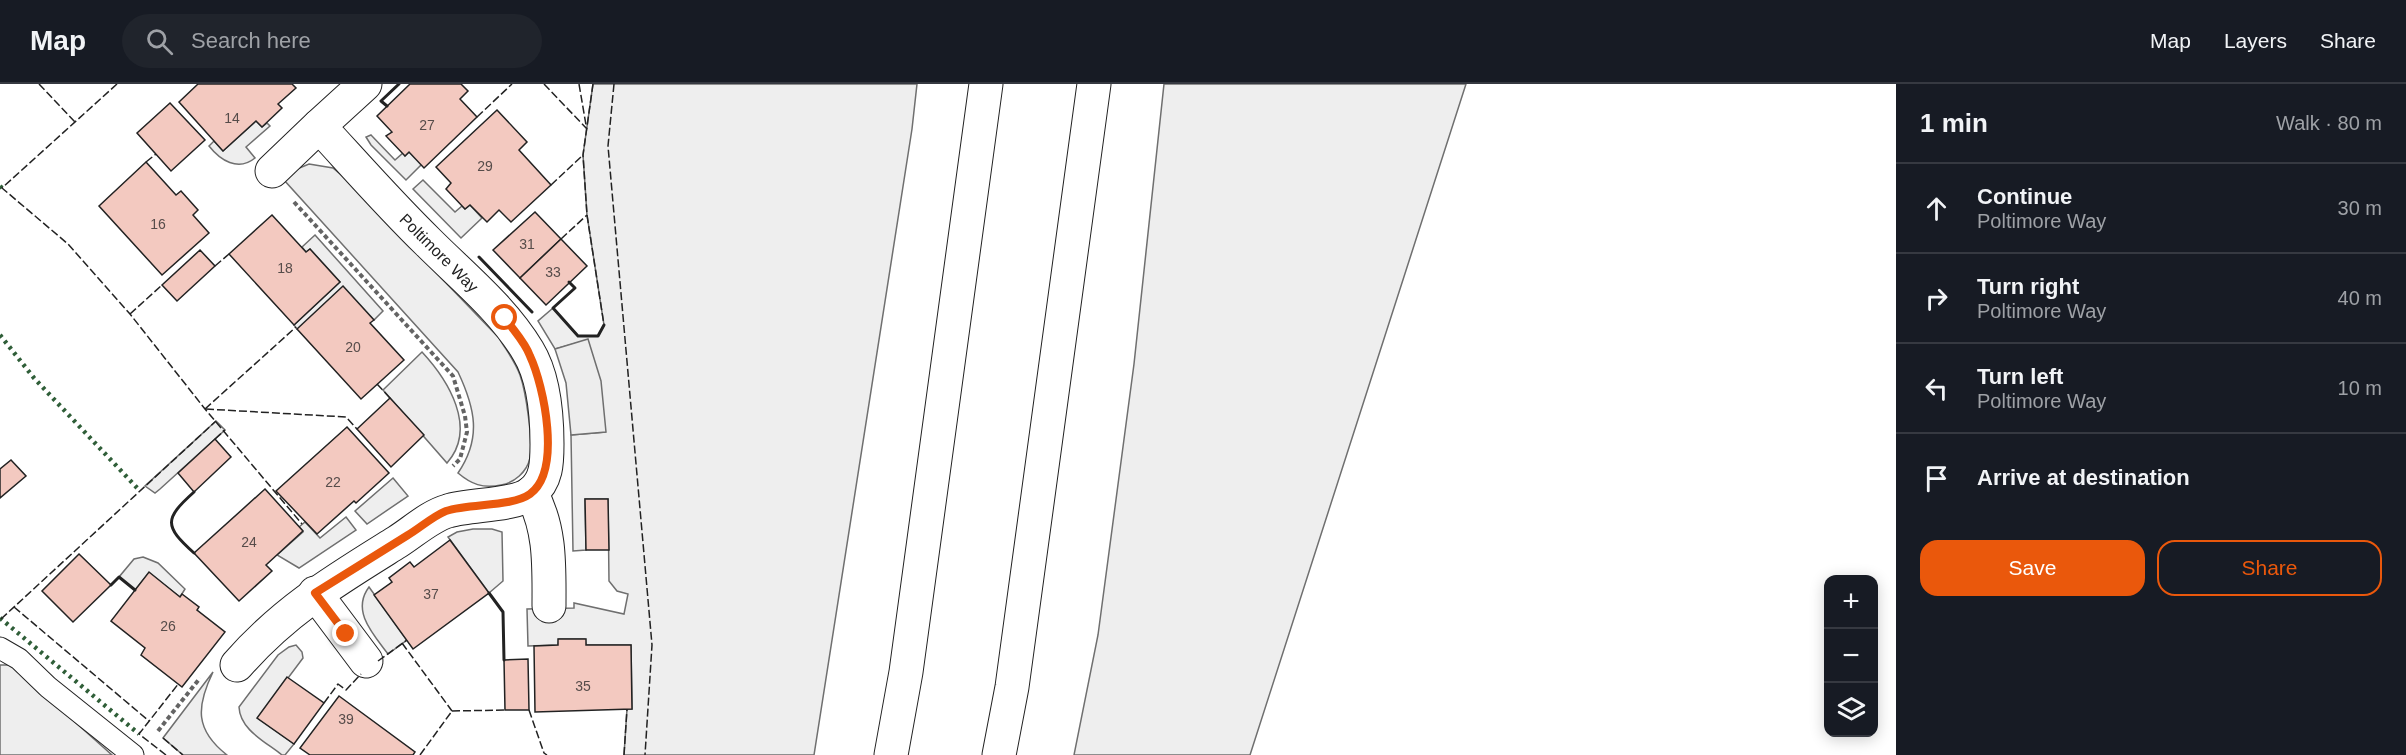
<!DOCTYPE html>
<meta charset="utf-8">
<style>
:root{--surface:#171b24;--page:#20242c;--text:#f1f3f6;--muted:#9ea1a6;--line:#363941;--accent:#ea580c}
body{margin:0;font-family:Arial,sans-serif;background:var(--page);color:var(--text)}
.controls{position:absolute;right:18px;bottom:18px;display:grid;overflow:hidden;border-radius:12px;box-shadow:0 3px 15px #0003}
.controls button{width:54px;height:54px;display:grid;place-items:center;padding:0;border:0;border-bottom:2px solid var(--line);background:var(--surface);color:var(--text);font:30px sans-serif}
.stop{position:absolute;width:18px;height:18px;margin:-14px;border:4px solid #ea580c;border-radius:50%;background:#fff}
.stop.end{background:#ea580c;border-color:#fff;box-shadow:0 2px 6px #0008}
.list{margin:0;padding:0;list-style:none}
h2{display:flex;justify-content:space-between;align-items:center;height:78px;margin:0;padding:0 24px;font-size:26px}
h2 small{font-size:20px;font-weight:400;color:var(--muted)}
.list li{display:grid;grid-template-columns:39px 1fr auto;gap:18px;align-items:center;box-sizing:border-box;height:90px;padding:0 24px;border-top:2px solid var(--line)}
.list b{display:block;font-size:22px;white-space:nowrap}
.list p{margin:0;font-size:20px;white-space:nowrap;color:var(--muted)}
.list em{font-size:20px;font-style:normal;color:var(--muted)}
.actions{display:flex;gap:12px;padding:18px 24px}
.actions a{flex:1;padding:14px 0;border:2px solid var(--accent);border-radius:18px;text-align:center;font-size:21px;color:var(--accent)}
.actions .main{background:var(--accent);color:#fff}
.icon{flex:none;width:33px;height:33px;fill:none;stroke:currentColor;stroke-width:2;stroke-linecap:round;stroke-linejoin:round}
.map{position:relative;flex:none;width:1896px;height:671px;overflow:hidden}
header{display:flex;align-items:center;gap:36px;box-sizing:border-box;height:84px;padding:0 30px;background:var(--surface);border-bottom:2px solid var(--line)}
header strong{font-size:28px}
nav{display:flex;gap:33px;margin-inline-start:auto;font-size:21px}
.search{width:420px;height:54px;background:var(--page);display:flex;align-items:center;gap:15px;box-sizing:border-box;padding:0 21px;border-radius:33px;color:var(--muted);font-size:22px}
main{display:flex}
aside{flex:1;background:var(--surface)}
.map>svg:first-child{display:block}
.green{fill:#eee;stroke:#6f6f6f;stroke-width:1.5}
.parking{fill:#ededed;stroke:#6f6f6f;stroke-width:1.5}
.building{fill:#f3c9c0;stroke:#222;stroke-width:1.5}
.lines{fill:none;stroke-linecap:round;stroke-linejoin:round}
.service-casing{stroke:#222;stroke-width:23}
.minor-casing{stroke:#222;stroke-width:35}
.motorway-casing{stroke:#222;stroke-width:35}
.path{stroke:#646464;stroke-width:4;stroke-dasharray:4.5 3;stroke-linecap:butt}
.service{stroke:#fff;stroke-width:21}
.minor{stroke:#fff;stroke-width:33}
.motorway{stroke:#fff;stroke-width:33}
.hedge{stroke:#2f5e38;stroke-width:4.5;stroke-dasharray:3 4.5;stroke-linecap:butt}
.fence{stroke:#222;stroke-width:1.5;stroke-dasharray:8 3;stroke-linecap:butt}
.wall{stroke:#222;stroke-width:3}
.route{stroke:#ea580c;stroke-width:8}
.labels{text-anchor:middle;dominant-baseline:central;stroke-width:4.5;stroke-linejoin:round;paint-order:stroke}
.number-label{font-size:14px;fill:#564c4a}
.street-label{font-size:16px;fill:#222;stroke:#fff}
</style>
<header>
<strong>Map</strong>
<div class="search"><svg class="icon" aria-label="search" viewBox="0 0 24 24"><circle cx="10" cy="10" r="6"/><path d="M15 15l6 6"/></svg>Search here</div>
<nav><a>Map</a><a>Layers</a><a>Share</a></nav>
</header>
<main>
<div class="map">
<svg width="1896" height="671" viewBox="0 0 1896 671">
<rect width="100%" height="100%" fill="#fff"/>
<g class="green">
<path d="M593,0h324l-5,45 -98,626h-190l3,-46h5l-1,-64h-45l-1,-6h-26l-1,6 -30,1 -1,-37 47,-1v-5l50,11 4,-20 -11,-3 -8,-10 -1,-82h-23l1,51 -13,1 -2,-116 34,-3 -17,-92 -33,9 -17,-28 15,-13 25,28h20l6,-11 -17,-110 -4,-60z"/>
<path d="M1164,0h302l-216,671h-176l24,-120 36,-271z"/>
<path d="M256,37l6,6 5,-4 3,3 -24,21 9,11c-17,14 -35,2 -46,-12l5,-5 9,10z"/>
<path d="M371,51l24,25 8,-7 2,3 4,-4 13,12 -16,16 -35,-35 -5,-8z"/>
<path d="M309,80l24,4 13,11 153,159c7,12 16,23 21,37 6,17 13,65 10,83 -3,14 -16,25 -29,27 -18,4 -30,-1 -43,-12 24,-35 17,-65 0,-101l-174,-192 13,-11z"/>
<path d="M423,96l32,32 7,-6 3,3 5,-4 12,13 -21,20 -48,-49z"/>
<path d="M315,151l68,76 -9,9 -77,9 -3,-4 46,-43 -30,-33 -4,3 -4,-5z"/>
<path d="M422,268c26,28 56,76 25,111l-64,-73z"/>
<path d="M216,337l9,9 -65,59 -5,4 -10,-7z"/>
<path d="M393,394l15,18 -41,28 -12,-13z"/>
<path d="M346,433l10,13 -57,38 -22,-13 26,-23 -4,-5 6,-5 15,16z"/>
<path d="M473,445h19l10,3 1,49 -14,12 -41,-56 9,-5z"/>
<path d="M143,473l15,6 27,26 -5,8 -31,-24 -14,17 -16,-13 15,-18z"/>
<path d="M369,503l38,53 -19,14c-15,-20 -37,-43 -19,-67z"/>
<path d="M296,561l6,7 1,6 -45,60 36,26 -9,11h-3c-16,-13 -42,-25 -43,-48l39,-52 11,-8z"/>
<path d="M0,581h11l101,90h-112z"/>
<path d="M213,588c-17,35 -18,58 14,83h-44l-20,-17z"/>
</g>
<path class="parking" d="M588,255l13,42 5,51 -35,3 -5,-52 -11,-34z"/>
<g class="building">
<path d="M198,0h94l4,4 -18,16 4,4 -20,19 -6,-6 -33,30 -44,-49z"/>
<path d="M410,0h51l7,7 -8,8 17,18 -53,51 -15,-16 -4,4 -19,-20 6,-4 -15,-16z"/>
<path d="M170,19l35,37 -34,31 -34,-38z"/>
<path d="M497,26l30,32 -8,8 32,35 -40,37 -12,-12 -12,12 -17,-17 -5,4 -19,-20 5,-6 -15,-16z"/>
<path d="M146,78l30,33 5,-4 17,19 -5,5 16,18 -47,42 -63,-69z"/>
<path d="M535,128l26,27 -41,39 -27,-28z"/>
<path d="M272,131l34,37 4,-3 30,33 -46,43 -65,-71z"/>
<path d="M561,155l26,27 -41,39 -26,-27z"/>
<path d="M200,166l15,16 -38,35 -15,-16z"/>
<path d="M343,202l31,34 -4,3 34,37 -43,39 -64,-70z"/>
<path d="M390,314l34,37 -33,32 -34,-38z"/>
<path d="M347,343l42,46 -33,30 -2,-2 -37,33 -41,-43z"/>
<path d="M215,355l16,18 -37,35 -16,-19z"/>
<path d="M11,376l15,16 -26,22v-29z"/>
<path d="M265,405l38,42 -37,34 6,6 -33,30 -45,-48z"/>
<path d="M585,415h23l1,51h-23z"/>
<path d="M450,456l39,53 -76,56 -39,-54 18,-13 -3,-4 21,-16 4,5z"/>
<path d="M79,470l32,31 -38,37 -31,-31z"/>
<path d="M149,488l31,25 2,-3 17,13 -2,3 28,22 -43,55 -41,-32 4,-7 -34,-27z"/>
<path d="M558,555h28v6h45l1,64 -97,3 -1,-66 24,-1z"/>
<path d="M528,575l1,51h-24l-1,-50z"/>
<path d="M287,593l37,26 -30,41 -37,-26z"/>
<path d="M339,612l76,56 -2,3h-103l-10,-7z"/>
</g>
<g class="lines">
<g class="service-casing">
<path id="service" d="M0,564l19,11 29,28 85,68"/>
</g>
<g class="minor-casing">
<g id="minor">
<path d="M272,87l47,-45"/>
<path d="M531,409c20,35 18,74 18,113"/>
<path d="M315,509l51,68"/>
<path d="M237,581c48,-55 99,-85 160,-123 16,-10 33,-26 51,-31 22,-7 67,-5 83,-18 16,-12 16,-31 16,-49 0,-29 -3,-67 -19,-93 -25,-42 -66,-75 -100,-109 -38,-37 -73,-77 -109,-116l46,-42"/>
</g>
</g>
<g class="motorway-casing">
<g id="motorway">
<path d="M891,671l15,-83 80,-588"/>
<path d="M999,671l13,-68 82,-603"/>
</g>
</g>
<g class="path">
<path d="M294,118l159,174 12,40 2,16 -7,27 -7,7"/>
<path d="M158,647l42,-53"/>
</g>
<use href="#service" class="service"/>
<use href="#minor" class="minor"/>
<use href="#motorway" class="motorway"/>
<g class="hedge">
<path d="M0,102l2,2"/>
<path d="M0,251l34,43 106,113"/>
<path d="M0,534l139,116"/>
</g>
<g class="fence">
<path d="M39,0l36,38"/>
<path d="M117,0l-115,104 66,56 62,70 75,95 97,115"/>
<path d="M544,0l43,45"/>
<path d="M579,0l7,41"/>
<path d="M593,0l-10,71 4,60 17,110"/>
<path d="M614,0l-6,62 44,499 -7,110"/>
<path d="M477,33l35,-33"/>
<path d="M146,78l10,-8"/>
<path d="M551,101l32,-30"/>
<path d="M561,155l26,-24"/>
<path d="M215,182l14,-12"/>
<path d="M130,230l32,-29"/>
<path d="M377,300l13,14"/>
<path d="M205,325l91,-82"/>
<path d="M206,325l140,8 11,12"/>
<path d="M215,355l10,-9"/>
<path d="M14,523l135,114"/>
<path d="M1,535l215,-198"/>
<path d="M402,559l50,68"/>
<path d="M378,577l29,-21"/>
<path d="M324,619l14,-19 8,6 15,-16"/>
<path d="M529,626l15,43 3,2"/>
<path d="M452,627l53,-1"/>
<path d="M163,654l20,17"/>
<path d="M166,671l-27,-21 40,-51"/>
<path d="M420,671l32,-44"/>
<path d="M624,671l3,-46"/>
</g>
<g class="wall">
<path d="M387,22l-6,-5 18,-17"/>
<path d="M479,173l53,55"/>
<path d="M569,198l6,6 -22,20 25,28h20l6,-11"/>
<path d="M194,408c-30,27 -30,34 0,61"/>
<path d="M111,501l8,-8 16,13"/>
<path d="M489,509l14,19 1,48"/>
</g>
</g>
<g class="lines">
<path class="route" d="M346,550l-31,-41c31,-19 62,-39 93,-58 12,-7 25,-19 38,-24 24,-8 66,-4 84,-17 32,-23 14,-108 0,-138 -5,-14 -17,-26 -25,-38"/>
</g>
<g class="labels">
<g class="number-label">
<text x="232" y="34">14</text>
<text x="427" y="41">27</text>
<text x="485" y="82">29</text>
<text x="158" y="140">16</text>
<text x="527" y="160">31</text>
<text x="285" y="184">18</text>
<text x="553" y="188">33</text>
<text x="353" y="263">20</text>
<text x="333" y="398">22</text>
<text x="249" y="458">24</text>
<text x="431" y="510">37</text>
<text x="168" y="542">26</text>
<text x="583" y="602">35</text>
<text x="346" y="635">39</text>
</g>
<g class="street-label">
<text transform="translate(439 169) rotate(45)">Poltimore Way</text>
</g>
</g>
</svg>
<div class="controls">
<button>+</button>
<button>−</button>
<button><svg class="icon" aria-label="layers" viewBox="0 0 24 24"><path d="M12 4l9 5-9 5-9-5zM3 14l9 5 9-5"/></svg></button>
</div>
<div class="stop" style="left:505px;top:234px"></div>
<div class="stop end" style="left:346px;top:550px"></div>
</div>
<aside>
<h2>1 min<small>Walk · 80 m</small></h2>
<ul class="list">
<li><svg class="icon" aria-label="ahead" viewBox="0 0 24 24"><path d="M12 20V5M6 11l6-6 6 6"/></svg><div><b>Continue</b><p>Poltimore Way</p></div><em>30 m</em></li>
<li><svg class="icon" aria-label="right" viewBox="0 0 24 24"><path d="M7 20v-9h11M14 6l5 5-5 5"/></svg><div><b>Turn right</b><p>Poltimore Way</p></div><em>40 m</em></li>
<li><svg class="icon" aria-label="left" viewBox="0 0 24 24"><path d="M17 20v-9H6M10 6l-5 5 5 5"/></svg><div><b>Turn left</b><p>Poltimore Way</p></div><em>10 m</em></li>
<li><svg class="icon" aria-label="arrive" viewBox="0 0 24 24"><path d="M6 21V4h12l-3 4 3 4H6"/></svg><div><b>Arrive at destination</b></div></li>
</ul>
<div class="actions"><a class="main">Save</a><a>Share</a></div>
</aside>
</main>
